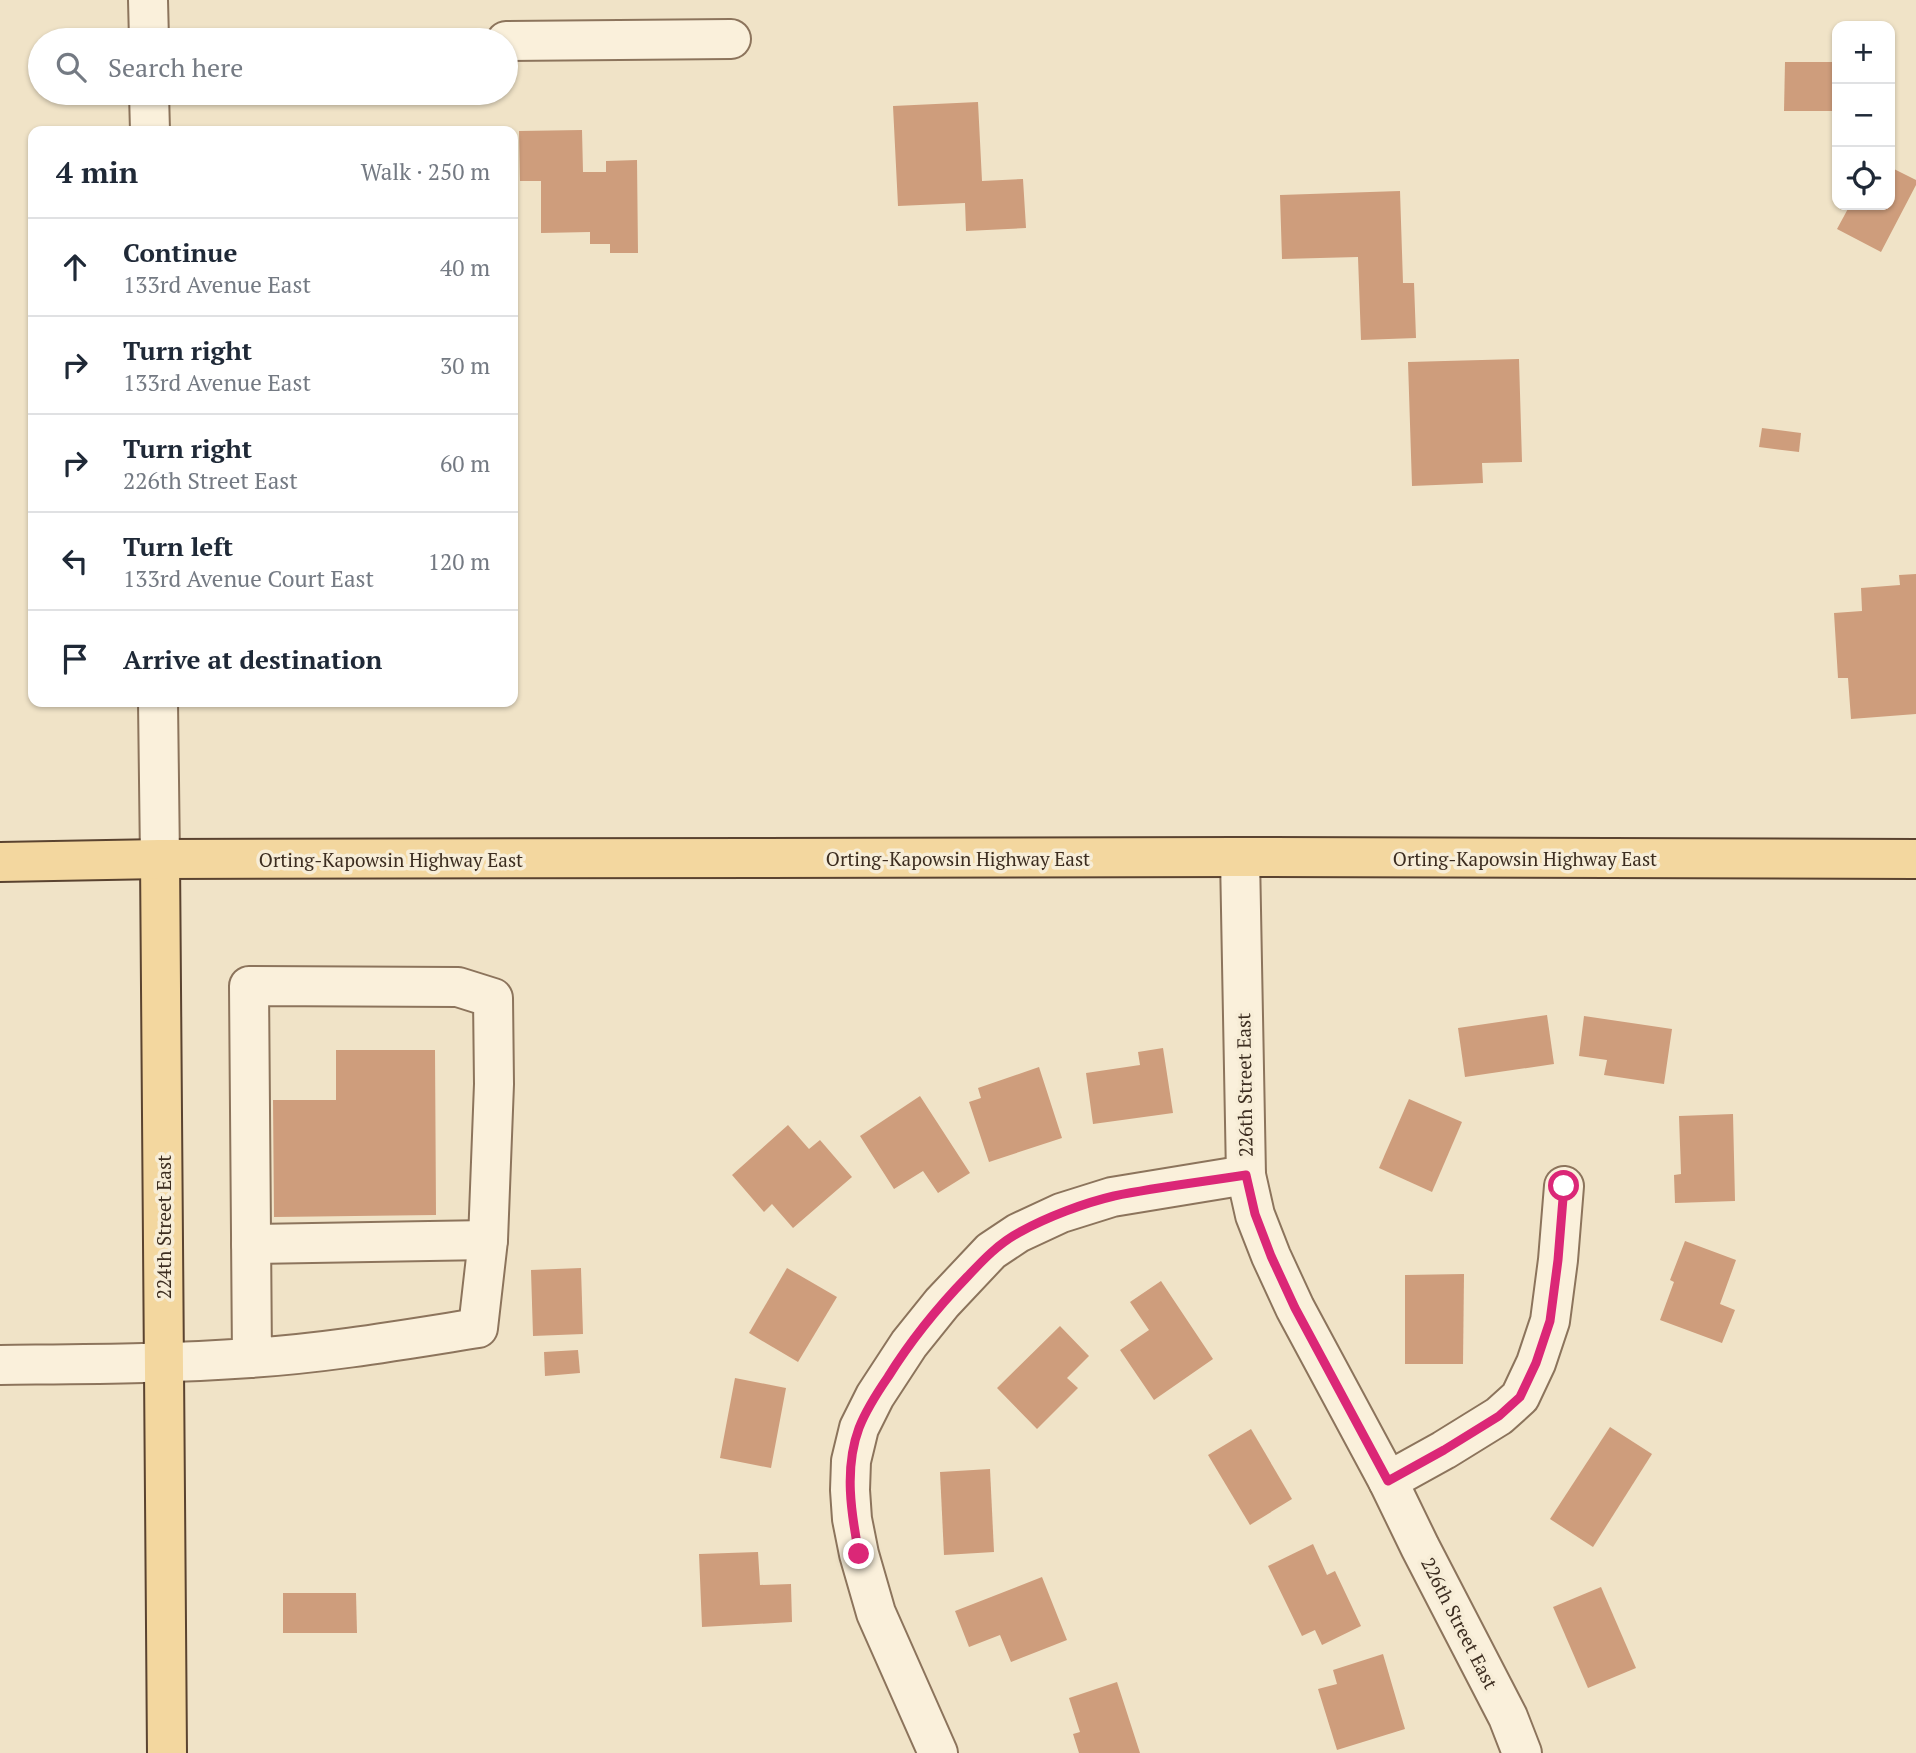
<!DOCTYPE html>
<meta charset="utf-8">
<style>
:root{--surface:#fff;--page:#f6f6f7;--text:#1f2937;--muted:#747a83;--line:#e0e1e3}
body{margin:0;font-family:"PT Serif",serif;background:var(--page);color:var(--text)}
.controls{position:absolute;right:21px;top:21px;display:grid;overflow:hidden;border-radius:14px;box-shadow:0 2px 5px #0004}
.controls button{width:63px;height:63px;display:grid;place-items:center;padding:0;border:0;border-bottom:2px solid var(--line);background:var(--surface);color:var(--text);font:35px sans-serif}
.stop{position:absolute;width:21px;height:21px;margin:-16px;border:5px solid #db2777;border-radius:50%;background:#fff}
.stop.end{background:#db2777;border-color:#fff;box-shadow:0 2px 7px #0008}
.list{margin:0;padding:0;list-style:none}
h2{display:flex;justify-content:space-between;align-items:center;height:91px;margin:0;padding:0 28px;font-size:30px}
h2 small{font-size:23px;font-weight:400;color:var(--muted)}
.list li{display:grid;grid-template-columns:46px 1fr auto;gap:21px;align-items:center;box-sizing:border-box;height:98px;padding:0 28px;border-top:2px solid var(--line)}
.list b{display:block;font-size:26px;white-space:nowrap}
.list p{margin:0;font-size:23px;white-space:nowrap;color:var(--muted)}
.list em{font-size:23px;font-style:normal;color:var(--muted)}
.icon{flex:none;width:38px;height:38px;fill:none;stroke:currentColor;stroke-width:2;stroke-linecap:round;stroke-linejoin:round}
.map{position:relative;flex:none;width:1916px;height:1753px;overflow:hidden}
.search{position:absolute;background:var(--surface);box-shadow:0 2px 5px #0004;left:28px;top:28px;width:490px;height:77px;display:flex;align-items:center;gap:18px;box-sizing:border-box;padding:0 24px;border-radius:38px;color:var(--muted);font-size:26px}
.panel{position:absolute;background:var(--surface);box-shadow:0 2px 5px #0004;left:28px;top:126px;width:490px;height:581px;border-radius:14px}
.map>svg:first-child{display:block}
.building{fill:#ce9d7c}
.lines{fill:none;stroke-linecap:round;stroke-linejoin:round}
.minor-casing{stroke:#8c745c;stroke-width:42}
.major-casing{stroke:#5a4330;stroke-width:42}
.minor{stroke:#faf0db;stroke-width:38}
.major{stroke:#f3d79f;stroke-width:38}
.route{stroke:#db2777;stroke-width:9}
.labels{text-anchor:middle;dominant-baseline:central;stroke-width:7;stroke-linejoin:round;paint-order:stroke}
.street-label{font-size:19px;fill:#3c2d20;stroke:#f7edd7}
</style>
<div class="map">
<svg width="1916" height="1753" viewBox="0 0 1916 1753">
<rect width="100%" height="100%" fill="#f0e3c7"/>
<g class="building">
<path d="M1785,62h52v49h-53z"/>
<path d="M978,102l4,79 41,-2 3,49 -60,3 -1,-28 -67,3 -5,-100z"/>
<path d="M582,130l1,42h23v-11l31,-1 1,93h-28v-9h-20v-12l-49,1v-52h-21l-1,-50z"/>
<path d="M1890,167l26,13v5l-35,67 -44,-23 13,-24h40z"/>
<path d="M1400,191l3,92h11l2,55 -55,2 -3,-83 -76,2 -2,-64z"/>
<path d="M1519,359l3,103 -40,1 1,20 -71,3 -4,-124z"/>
<path d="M1762,428l39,5 -2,19 -40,-5z"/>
<path d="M1916,574v140l-65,5 -3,-41h-10l-4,-65 28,-2 -1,-23 39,-3 -1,-10z"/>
<path d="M1547,1015l7,49 -89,13 -7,-49z"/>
<path d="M1584,1016l88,13 -8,55 -60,-9 3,-15 -28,-4z"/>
<path d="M1163,1048l10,65 -80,11 -7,-51 54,-8 -2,-13z"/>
<path d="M336,1050h99l1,165 -162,2 -1,-117h63z"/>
<path d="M1039,1067l23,71 -73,24 -20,-60 12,-4 -3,-10z"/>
<path d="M920,1096l50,77 -32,20 -15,-22 -29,18 -34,-53z"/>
<path d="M1409,1099l53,23 -30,70 -53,-24z"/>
<path d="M1733,1114l2,87 -60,2 -1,-28 7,-1 -2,-58z"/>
<path d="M788,1125l21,24 11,-9 32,37 -59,51 -21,-24 -8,8 -32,-37z"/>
<path d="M1685,1241l51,19 -16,44 15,6 -13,33 -62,-23 14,-38 -4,-2z"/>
<path d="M581,1268l2,66 -50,2 -2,-66z"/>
<path d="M787,1268l50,29 -39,65 -49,-29z"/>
<path d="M1464,1274l-1,90h-58v-89z"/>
<path d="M1161,1281l52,78 -59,41 -34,-50 29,-20 -19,-28z"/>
<path d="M1060,1326l29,30 -22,22 11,10 -41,41 -40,-41z"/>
<path d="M578,1350l2,23 -35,3 -1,-24z"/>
<path d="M735,1378l51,10 -15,80 -51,-10z"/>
<path d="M1610,1427l42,27 -59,93 -43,-28z"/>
<path d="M1251,1429l41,70 -42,26 -42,-70z"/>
<path d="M990,1469l4,83 -50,3 -4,-83z"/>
<path d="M1313,1544l14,31 8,-4 26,55 -39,19 -7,-15 -13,6 -34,-70z"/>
<path d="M758,1552l2,33 31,-1 1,38 -90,5 -3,-73z"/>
<path d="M1042,1577l25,63 -56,22 -11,-27 -31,12 -14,-36z"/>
<path d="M1601,1587l35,81 -48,20 -35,-81z"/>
<path d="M283,1593h73l1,40h-74z"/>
<path d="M1383,1654l22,75 -68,21 -19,-61 19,-5 -4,-14z"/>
<path d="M1117,1682l23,71h-61l-6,-19 7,-2 -11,-34z"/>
</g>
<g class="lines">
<g class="minor-casing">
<g id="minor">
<path d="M148,0l1,40"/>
<path d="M506,41l225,-2"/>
<path d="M149,93l1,38"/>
<path d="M158,702l2,157"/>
<path d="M1240,857l6,318 9,40 16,41 24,52 93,173 32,66 88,170 14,36"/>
<path d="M251,1244l237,-4"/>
<path d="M0,1365c83,-1 167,-1 250,-7 77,-5 152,-18 228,-30l10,-88 6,-156 -1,-86 -35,-11 -209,-1 3,372"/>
<path d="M1388,1481l56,-31 55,-34 21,-19 16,-34 14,-42 8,-61 6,-74"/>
<path d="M938,1753l-62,-140 -17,-59 -7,-35 -2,-29 1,-29 8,-33 16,-32 34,-52 33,-41 49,-52 27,-18 43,-20 51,-16 134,-22"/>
</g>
</g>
<g class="major-casing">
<g id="major">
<path d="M160,859l7,894"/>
<path d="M0,862l160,-3 1080,-2 676,2"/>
</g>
</g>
<use href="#minor" class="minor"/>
<use href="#major" class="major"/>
</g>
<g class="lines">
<path class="route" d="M859,1554c-8,-41 -15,-86 0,-126 7,-18 18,-35 29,-51 23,-37 49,-69 79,-100 16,-17 32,-34 53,-45 27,-15 64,-29 94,-36 44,-9 88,-14 132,-21l9,39 16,42 24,52 93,173 56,-31 55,-34 21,-19 16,-34 14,-42 8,-61 6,-74"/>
</g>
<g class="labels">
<g class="street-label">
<text x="958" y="858">Orting-Kapowsin Highway East</text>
<text x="1525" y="858">Orting-Kapowsin Highway East</text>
<text x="391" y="859">Orting-Kapowsin Highway East</text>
<text transform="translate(1244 1085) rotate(-91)">226th Street East</text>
<text transform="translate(163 1227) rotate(-90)">224th Street East</text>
<text transform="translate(1460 1623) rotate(63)">226th Street East</text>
</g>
</g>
</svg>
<div class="controls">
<button>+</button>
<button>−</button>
<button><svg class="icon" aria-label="locate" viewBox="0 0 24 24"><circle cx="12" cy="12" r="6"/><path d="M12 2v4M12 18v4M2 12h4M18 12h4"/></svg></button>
</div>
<div class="stop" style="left:1564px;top:1186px"></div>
<div class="stop end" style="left:859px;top:1554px"></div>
<div class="search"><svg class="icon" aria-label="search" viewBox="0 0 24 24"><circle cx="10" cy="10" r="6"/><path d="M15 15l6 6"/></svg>Search here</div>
<section class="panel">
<h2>4 min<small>Walk · 250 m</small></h2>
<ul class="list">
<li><svg class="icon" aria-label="ahead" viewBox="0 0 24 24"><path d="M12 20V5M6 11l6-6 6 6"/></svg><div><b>Continue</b><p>133rd Avenue East</p></div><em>40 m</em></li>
<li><svg class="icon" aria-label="right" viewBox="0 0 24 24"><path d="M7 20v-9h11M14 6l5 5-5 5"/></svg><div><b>Turn right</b><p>133rd Avenue East</p></div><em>30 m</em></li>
<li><svg class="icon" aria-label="right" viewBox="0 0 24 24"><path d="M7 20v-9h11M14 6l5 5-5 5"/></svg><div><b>Turn right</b><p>226th Street East</p></div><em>60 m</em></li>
<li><svg class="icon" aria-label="left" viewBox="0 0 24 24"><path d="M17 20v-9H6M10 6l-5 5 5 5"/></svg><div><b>Turn left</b><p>133rd Avenue Court East</p></div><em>120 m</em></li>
<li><svg class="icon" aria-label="arrive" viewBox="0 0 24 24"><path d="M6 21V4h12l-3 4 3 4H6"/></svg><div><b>Arrive at destination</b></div></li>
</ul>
</section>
</div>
